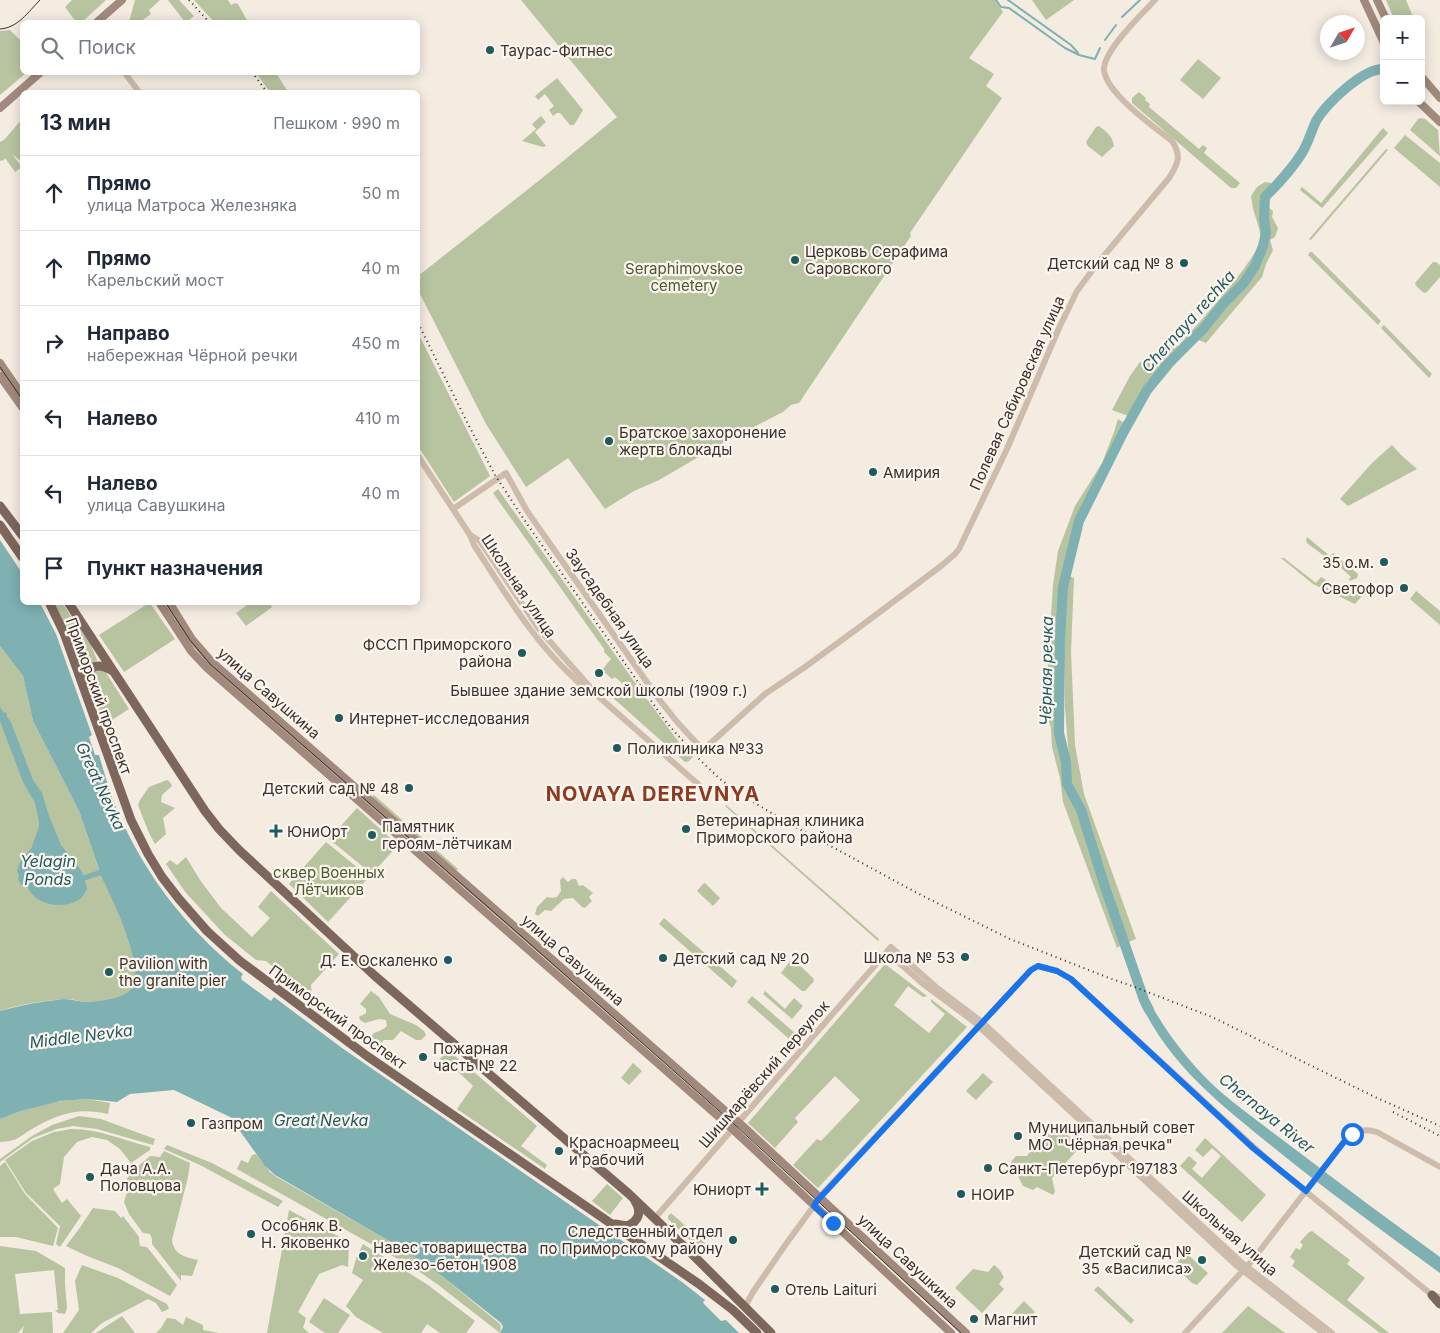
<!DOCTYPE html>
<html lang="ru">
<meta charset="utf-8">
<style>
:root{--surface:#fff;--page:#f2f2f3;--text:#1f2937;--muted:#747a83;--line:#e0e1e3}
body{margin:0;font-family:Inter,sans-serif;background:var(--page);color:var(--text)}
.controls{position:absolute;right:15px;top:15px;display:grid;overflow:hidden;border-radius:8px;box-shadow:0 2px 12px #0003}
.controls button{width:45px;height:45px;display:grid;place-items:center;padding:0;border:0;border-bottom:1px solid var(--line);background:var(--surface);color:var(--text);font:25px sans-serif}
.compass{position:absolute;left:1320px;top:15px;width:45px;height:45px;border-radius:50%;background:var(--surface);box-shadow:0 2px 12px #0003;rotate:51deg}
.stop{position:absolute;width:15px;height:15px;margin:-11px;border:4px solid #1a73e8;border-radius:50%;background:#fff}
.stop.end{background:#1a73e8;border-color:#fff;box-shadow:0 1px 5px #0008}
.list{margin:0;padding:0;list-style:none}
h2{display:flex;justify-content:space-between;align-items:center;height:65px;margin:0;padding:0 20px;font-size:21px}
h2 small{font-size:16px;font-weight:400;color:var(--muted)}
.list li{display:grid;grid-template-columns:32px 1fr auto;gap:15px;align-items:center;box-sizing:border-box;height:75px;padding:0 20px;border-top:1px solid var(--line)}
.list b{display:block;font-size:19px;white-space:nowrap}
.list p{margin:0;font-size:16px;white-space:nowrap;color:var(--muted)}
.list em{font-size:16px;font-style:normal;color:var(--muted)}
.icon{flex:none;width:28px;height:28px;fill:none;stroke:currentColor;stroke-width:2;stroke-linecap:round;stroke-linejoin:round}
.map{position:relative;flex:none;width:1440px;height:1333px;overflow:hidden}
.search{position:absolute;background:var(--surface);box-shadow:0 2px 12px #0003;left:20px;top:20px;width:400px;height:55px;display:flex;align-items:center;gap:12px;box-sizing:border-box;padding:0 18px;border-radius:8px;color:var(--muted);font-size:19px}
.panel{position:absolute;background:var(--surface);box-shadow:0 2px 12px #0003;left:20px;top:90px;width:400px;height:515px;border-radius:8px}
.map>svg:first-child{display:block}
.green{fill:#b8c4a0}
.water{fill:#7fb0b2}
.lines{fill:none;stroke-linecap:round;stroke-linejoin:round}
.stream{stroke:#7fb0b2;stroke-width:2}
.canal{stroke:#7fb0b2;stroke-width:5.5}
.river{stroke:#7fb0b2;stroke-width:10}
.tertiary{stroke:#cdbbac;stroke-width:6}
.secondary{stroke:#a18a7d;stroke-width:8}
.primary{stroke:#7d675c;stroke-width:9}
.tram{stroke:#3b302b;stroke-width:1}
.rail{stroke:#3b302b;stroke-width:2;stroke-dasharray:1 4;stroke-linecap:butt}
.route{stroke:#1a73e8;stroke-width:6}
.poi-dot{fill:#1f5a5e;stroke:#fbf5ee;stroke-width:2}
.labels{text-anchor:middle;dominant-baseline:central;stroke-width:4.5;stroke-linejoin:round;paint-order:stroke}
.poi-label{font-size:15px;fill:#3b302b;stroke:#fbf5ee;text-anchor:start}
.park-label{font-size:15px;fill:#4a5a2e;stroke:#fbf5ee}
.street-label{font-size:15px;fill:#3b302b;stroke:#fbf5ee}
.water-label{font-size:16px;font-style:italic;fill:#1f5a5e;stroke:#fbf5ee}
.district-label{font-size:20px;font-weight:bold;letter-spacing:1px;fill:#8c3b22;stroke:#fbf5ee}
</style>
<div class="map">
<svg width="1440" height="1333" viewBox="0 0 1440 1333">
<rect width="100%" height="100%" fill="#f4ebe1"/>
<g class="green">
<path d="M72,0h34l-24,22h-6l-11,-15z"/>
<path d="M135,0h25l-11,10 2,4 -11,8h-11z"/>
<path d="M168,0h11l15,16 -7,6h-2z"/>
<path d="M194,0h34l3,5 4,-2 3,1 10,18h-34z"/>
<path d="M521,0h474l8,12 -34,46 25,16 -8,12 16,12 -92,135 1,3 -112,167 -8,2 -8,7 -62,32 -62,36 -25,11 -29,18 -37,-51 -42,29 -40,-63 -68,-134v-14l123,-97 76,-62z"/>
<path d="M1032,0h42l-28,20z"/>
<path d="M1386,0h20l8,19h-20z"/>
<path d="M10,30l12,12v30l4,1 -26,22v-64z"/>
<path d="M1198,59l23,19 -18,21 -23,-19z"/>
<path d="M256,73h20l12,19h-18z"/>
<path d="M557,78l26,32 -9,15h-4l-10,-12h-3l-4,3 -4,-6 5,-4 -9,-12 -7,6 -3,-4z"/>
<path d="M1139,92l7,6 -1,2 5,4 -1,3 50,42 4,-4 4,3 -3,5 36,30 -4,5h-5l-99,-85v-5z"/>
<path d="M541,116l5,6 -11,10 11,14 -3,1 -21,-6 14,-12 -4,-5z"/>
<path d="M1420,118l5,1 13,11 2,26 -30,-26 8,-11z"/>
<path d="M22,119v43l-10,-8 10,13 -7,5 -10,-14 -1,2 -4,1v-19l4,-2z"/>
<path d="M1099,126c7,5 14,11 15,20l-12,11 -14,-11 -2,-4 10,-15z"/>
<path d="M1383,128l5,5 -66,75 -22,-18 2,-3 19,16z"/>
<path d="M1405,135l35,28v24l-46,-39z"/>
<path d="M1386,149l2,1 -77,90 -2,-1z"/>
<path d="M1265,182l6,1 3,6 -1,3 -7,6 2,9 5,4 -1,6 6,11 -3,9 -5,3 3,10 -7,14 -4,13 -56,66 -10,-4 -45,54 -17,25 -22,-8 18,-34 10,-14 11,1 13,-19 14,2c16,-18 80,-87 82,-106 1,-8 -2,-14 -4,-22 -3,-7 -4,-15 -5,-22l6,-9z"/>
<path d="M1310,252h2l69,69 -3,4 -70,-70z"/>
<path d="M1433,262h3l4,3v12l-13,15 -3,1 -8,-7 -1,-3z"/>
<path d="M1384,325l48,49 -3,4 -48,-50z"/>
<path d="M419,335l71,141 -36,26 -36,-56v-110z"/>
<path d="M1118,419l8,5 -48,96 -11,40 -5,25 -4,59 -1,88 8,30v23l14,25 44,134 -6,4 -54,-146 -3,-24 -8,-31 -1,-19 -6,-20 8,-123 5,-34 17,-45 27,-43 12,-31z"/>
<path d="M1392,445l9,10 16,14 -69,37 -8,-7 32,-36z"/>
<path d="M498,489l145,205 35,47 15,16 -4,4 -4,1 -73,-65 11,-13 -8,-7 -3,2 -10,-9 9,-11 -7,-7v-3l-111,-156z"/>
<path d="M1307,537l23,19 3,-3 25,21 -1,4 -7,3 -1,-2 2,-2 -11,-10 -4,2 -2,-1 -4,-8 -22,-16 -2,-3z"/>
<path d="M1281,558h3l32,25 5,-6 5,3 -3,5 8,5 3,-5c13,6 23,-2 36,0v2l-15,17 -42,-20z"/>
<path d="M1069,576l5,2 -3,74 4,93 9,49 52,145 -8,3 -45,-136 -12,-22 -6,-76 -1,-59 2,-54z"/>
<path d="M1416,591l24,20v14l-30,-26z"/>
<path d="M54,603h8l29,42 6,15v1l-8,3 -6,5 -1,-1 -14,-37z"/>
<path d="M149,603h1l25,36 -51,33 -25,-37z"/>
<path d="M250,603h19l3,4 -26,19 -10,-13z"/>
<path d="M0,646l23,30 10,45 46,90 20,58 -1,2 3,4c10,22 48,96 29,115 -8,9 -31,11 -43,12 -7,0 -13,-3 -19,-3 -23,1 -47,5 -68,12z"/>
<path d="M94,669l11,2 24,38 -26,17 -1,-8 -14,-39z"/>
<path d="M167,780l3,2 2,4 -10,9 -1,7 14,6 -12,10 3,16 -11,10 -6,-11 -11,-28 2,-5 9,-13z"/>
<path d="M374,795l84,74 -2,2 -85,-73z"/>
<path d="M726,805l153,134 -1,2 -153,-135z"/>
<path d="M357,808l41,37 -26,29 -43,-35z"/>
<path d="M326,842l43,35 -41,45 -39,-38z"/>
<path d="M186,857l14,23 21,28 31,29 18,-19 -12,-11 13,-16 68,63 -28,31 1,16 -23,-16 -3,-8 -20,-16 -10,-1 -31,-25 -39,-42 -20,-29 4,-4 7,5z"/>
<path d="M563,877l5,5 4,-3h4l3,7 4,-1 10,8 -4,4 3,4 -7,7 -3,-1 -9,-9 -9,1 -13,12 -6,-1 -7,6 -3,-2 2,-7 10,-10 5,1 5,-1 4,-6 -1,-11z"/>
<path d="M705,883l15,15 -7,8 -16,-15 6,-7z"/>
<path d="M664,918l73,63 -5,7 -73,-64z"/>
<path d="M794,960l19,18 1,3 -9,10h-3l-21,-18 9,-12z"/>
<path d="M885,964l42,32 -4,1 -15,-11 -14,19 35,28 16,-19 -14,-12v-3l36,28 -149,161 -25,-23 24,-26 4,2 39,-41 -25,-24 -40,42 3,4 -23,26 -27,-25z"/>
<path d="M371,991l8,6 11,17 26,11 8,6 2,4 -5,5h-5l-15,-9 -8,9h-9l-10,9 -5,-3 -1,-3c4,-14 11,-9 19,-17l-1,-6 -7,-1 -14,4 -5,-3 -1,-3 7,-4v-4l-6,-5z"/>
<path d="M765,991l20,18 9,-11 9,8 -11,13 -29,-25z"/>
<path d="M752,996l50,43 -6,6 -49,-43z"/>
<path d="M448,1050l89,76 -16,20 26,19 -2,4 -88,-60 16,-23 -28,-27 -3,4 -3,-3z"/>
<path d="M633,1063l9,8 -13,14 -8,-7z"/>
<path d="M983,1073l10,9 -17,18 -10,-9z"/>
<path d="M87,1099l23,4 -2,11c-30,-7 -50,0 -76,15 -15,9 -14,12 -32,13v-23c30,-12 54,-19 87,-20z"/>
<path d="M79,1116l22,3 54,20 -2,6 -56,-16 -24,-3 -16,3 -24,9 -33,24v-3l32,-23 20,-11z"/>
<path d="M1050,1127l7,6 11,2 12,12 -28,31 3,14 -2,3 -16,-8 -4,3 -10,-4 -12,-24 5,-6h11l13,-20 3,-1z"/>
<path d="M71,1129c28,0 52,11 79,18v3l-19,13 -11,-14 -13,-9 -15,-3 -15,5 -13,15 -4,27 -7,5 9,14 5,-4 14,17 -21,31 -4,-3 4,-18 -34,-33 -21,-33 27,-19 22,-9z"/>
<path d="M1205,1138l61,57 -24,27 -62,-56 9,-10 8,7 -5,6 10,9 19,-22 -9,-8 -9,9 -8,-7z"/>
<path d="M167,1145l45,18 71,38 -5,6 -78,-42 -36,-16z"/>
<path d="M164,1151l26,12 -2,14 -16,63c2,15 13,17 26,20l-6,16 -11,-1v6l-29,-37v-5l-2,-5 -7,-1 -14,-19 -5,-12 3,-10 -3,-10 12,-14 14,-12 10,1z"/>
<path d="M256,1154l14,18 5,4 121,69 42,28 62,51 1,3 -1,6 -63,-49 -23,-16 -177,-99 4,-9 7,3 4,-8z"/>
<path d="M5,1162l20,32 33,34 -5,18 -37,-9h-16v-71z"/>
<path d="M607,1184l16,14 -13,17 -18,-14z"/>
<path d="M93,1208l22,3 6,7 2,-2 16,21v4l1,5 7,1 30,38 -7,11 -52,-28 -31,-12 -21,-10 13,-17z"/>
<path d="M289,1210l60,32 -1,25 -6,-2 -23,9 -21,38 8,6 -3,10 6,5h-42z"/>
<path d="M671,1213l43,38v3l-12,-3 -4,-3 -30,-29v-3z"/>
<path d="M1312,1231l38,29 -3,4 18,14 -18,22 42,33h-9l-88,-67 3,-5 -5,-4 6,-9 4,2 3,-5 -3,-3 8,-9z"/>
<path d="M363,1244l65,41 47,36 -9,12h-26l-13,-9 -6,9h-38l-27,-16 -10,-11 17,-26 -11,-7 5,-17z"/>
<path d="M0,1246l36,5 29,17v16l2,24 -2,6 -7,-1 -3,-3h3l-4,-40 -39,4 5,40 32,-2 1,21h-31l2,-7 -6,7h-18z"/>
<path d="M1186,1253l22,20 -11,12 -5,-2 -18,-17z"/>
<path d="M82,1265l36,13 49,26 2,5 -7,3 -6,-9 -8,-4 -46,24 -11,10h-28l16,-23 -4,-29z"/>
<path d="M994,1265l5,4 5,8 -5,7 5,5 -22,24 -27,-25 18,-19 15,3z"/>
<path d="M1098,1286l36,34 -3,4 -37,-34z"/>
<path d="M324,1298l26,17 -12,18h-13l-16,-11z"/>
<path d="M1024,1301l11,11 -14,16 -12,-11z"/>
<path d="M1248,1306l37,27h-63z"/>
<path d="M122,1316l13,17h-39z"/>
<path d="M186,1317l17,8v5l16,3h-63l5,-5 6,-10 8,1 8,6z"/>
</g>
<g class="water">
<path d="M0,540l22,33v29l18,1 16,31 36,101 -3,2 6,18h4c4,14 8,27 12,40 27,71 73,133 132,179l-2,3 1,3 26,19 3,2 3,-4 68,51 340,234 23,18 -2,2 1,2 17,17 5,-1 13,13h-239l3,-6 -2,-4 -63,-50 -42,-28 -121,-70 -10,-9 -35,-49 -56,-27 -44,4 -13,8 -30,-3 -27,2 -39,10 -21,8v-108c21,-6 42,-10 64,-12 8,0 15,3 23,3 11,-1 35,-3 43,-12 18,-20 -19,-93 -29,-114l-1,-1 -2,-4 1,-2 -20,-58 -46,-90 -10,-45 -23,-30z"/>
<path d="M0,707l4,6 2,-1 1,3v2l4,5 22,58 9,13 7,23 12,29 20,25 4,11 2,8c-3,5 -5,10 -10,12 -16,8 -41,4 -49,-13l-6,-3 -4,-5 1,-5 -2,-4 4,-11 10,-11 8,-22v-6l-4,-18 -12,-21 -23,-61z"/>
<path d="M1139,1000l10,1c18,33 44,67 73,92 25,21 52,40 78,60 46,35 93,70 140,104v16c-56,-41 -113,-82 -167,-126 -54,-44 -104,-82 -134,-147z"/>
</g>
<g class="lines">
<g class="stream">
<path d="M996,0l5,7 8,1 56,40 14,7 16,4 5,-11"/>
<path d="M1008,0l63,45 7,8"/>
<path d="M1122,17l18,-17"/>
<path d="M1105,40l11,-15"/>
</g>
<path class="canal" d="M84,878l15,-5"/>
<path class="river" d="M1149,1010l-5,-10 -39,-113 -24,-77 -14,-26 -1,-22 -7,-29 1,-94 3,-52 16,-66 44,-88 24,-43 21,-26 36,-36 19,-24 20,-20 12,-18 8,-20 3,-13 -2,-15 1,-21c14,-14 27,-28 37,-44 6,-10 9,-21 14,-32 10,-17 47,-53 68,-52"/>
<g class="tertiary">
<path d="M124,72l15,20"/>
<path d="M418,456l52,79 4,10c30,46 58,94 99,132 5,5 10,12 18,13l108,95"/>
<path d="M453,509l53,-36 21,38 131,187 20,25 25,27 62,-56 40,-27 60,-44 76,-57 14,-12 4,-5 48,-100 52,-121 18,-37 20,-27 72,-86c9,-14 13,-22 3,-37 -18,-14 -66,-48 -68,-71 -1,-19 38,-56 51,-70"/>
<path d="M470,535l10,6 59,88 51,58 1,3"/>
<path d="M887,952l35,31 51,38 264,245 86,67"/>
<path d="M655,1218l236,-271 46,41 45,34 259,240 91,71"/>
<path d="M745,1307l8,-15 33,-48 38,-52 207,-222 7,-4 19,5 14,8 199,183 162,133 8,2"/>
<path d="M1185,1333l66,-71 96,-124c9,-8 18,-10 30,-6l63,35"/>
</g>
<g class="secondary">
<path d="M1364,0l20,43"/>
<path d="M1377,0l9,19"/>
<path d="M97,22l25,-22"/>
<path d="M1421,76l19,22"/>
<path d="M1418,101l22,21"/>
<path d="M0,108l41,-36"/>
<path d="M0,363l22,32"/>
<path d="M0,376l22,31"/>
<path d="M159,602l32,49 16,17 521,457 223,208"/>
<path d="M169,602l23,37 20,23 533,466 221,205"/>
</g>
<g class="primary">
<path d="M0,506l22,29"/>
<path d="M0,525l22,32"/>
<path d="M49,602l15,31 67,187 17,34 14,23 17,22 28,32 33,30 127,95 332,228 34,26 24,23"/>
<path d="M68,602l137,209 14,18 20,21 136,126 254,218 63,60 79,79"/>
<path d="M83,684c5,-16 11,-23 28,-14"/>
<path d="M615,1224l12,2c12,-5 15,-14 8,-25"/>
<path d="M1432,1295l8,9"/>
</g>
<g class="tram">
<path d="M0,29c18,-1 28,-17 40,-29"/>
<path d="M0,367l22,32"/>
<path d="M165,602l25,38 20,24 302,264 223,197 226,208"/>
</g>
<g class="rail">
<path d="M189,0l20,22"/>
<path d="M252,72l15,20"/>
<path d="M418,323l51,103 26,49 28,43 143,204 34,38 20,19 23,17 47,28 129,70 91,45 99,39 23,8 80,31 163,80 65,29"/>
<path d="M1393,1112l47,24"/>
</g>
</g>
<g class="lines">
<path class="route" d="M833,1223l-19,-17 2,-4 215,-232 7,-4 19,5 14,8 182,169 53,43 41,-53 5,-4"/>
</g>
<g class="poi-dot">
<circle cx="490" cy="50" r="5"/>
<circle cx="795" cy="260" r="5"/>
<circle cx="1184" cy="263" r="5"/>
<circle cx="609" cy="441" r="5"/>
<circle cx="873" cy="472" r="5"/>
<circle cx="1384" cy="562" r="5"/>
<circle cx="1404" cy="588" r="5"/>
<circle cx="522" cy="653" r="5"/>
<circle cx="599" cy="673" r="5"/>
<circle cx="339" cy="718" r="5"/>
<circle cx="617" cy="748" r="5"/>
<circle cx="409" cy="788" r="5"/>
<circle cx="686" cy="829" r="5"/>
<path d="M273.5 823.5h5v5h5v5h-5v5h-5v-5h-5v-5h5z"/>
<circle cx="372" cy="835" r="5"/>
<circle cx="965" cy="957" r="5"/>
<circle cx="663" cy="958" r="5"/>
<circle cx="448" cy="960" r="5"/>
<circle cx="109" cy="972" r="5"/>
<circle cx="423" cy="1057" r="5"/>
<circle cx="191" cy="1123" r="5"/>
<circle cx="1018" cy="1136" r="5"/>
<circle cx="559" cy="1151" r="5"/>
<circle cx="988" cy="1168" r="5"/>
<circle cx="90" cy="1177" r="5"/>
<path d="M759.5 1181.5h5v5h5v5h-5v5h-5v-5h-5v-5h5z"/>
<circle cx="961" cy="1194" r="5"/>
<circle cx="251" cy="1234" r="5"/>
<circle cx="733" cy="1240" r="5"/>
<circle cx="363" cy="1256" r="5"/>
<circle cx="1202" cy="1260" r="5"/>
<circle cx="775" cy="1289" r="5"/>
<circle cx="974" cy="1319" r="5"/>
</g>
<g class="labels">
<g class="poi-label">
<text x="500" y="50">Таурас-Фитнес</text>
<text x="805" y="251">Церковь Серафима<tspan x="805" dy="17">Саровского</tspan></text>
<text x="1174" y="263" text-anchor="end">Детский сад № 8</text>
<text x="619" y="432">Братское захоронение<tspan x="619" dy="17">жертв блокады</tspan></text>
<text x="883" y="472">Амирия</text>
<text x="1374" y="562" text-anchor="end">35 о.м.</text>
<text x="1394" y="588" text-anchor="end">Светофор</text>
<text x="512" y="644" text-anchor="end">ФССП Приморского<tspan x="512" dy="17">района</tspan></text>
<text x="599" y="690" text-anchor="middle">Бывшее здание земской школы (1909 г.)</text>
<text x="349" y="718">Интернет-исследования</text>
<text x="627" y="748">Поликлиника №33</text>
<text x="399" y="788" text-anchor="end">Детский сад № 48</text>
<text x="696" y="820">Ветеринарная клиника<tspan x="696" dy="17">Приморского района</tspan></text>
<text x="382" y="826">Памятник<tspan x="382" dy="17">героям-лётчикам</tspan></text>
<text x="287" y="831">ЮниОрт</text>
<text x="955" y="957" text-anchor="end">Школа № 53</text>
<text x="673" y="958">Детский сад № 20</text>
<text x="438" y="960" text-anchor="end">Д. Е. Оскаленко</text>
<text x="119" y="963">Pavilion with<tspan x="119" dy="17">the granite pier</tspan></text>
<text x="433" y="1048">Пожарная<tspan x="433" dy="17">часть № 22</tspan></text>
<text x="201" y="1123">Газпром</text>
<text x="1028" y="1127">Муниципальный совет<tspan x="1028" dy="17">МО "Чёрная речка"</tspan></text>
<text x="569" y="1142">Красноармеец<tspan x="569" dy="17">и рабочий</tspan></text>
<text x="100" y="1168">Дача А.А.<tspan x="100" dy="17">Половцова</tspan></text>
<text x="998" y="1168">Санкт-Петербург 197183</text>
<text x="751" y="1189" text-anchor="end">Юниорт</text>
<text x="971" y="1194">НОИР</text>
<text x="261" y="1225">Особняк В.<tspan x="261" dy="17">Н. Яковенко</tspan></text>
<text x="723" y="1231" text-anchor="end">Следственный отдел<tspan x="723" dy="17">по Приморскому району</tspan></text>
<text x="373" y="1247">Навес товарищества<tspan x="373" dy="17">Железо-бетон 1908</tspan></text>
<text x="1192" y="1251" text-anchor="end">Детский сад №<tspan x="1192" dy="17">35 «Василиса»</tspan></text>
<text x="785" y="1289">Отель Laituri</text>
<text x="984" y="1319">Магнит</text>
</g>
<g class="park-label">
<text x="684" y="268">Seraphimovskoe<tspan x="684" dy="17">cemetery</tspan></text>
<text x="329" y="872">сквер Военных<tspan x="329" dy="17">Лётчиков</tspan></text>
</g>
<g class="street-label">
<text transform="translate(1017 393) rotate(-66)">Полевая Сабировская улица</text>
<text transform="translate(519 586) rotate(56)">Школьная улица</text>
<text transform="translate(610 608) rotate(55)">Заусадебная улица</text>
<text transform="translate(269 693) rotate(41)">улица Савушкина</text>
<text transform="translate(99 696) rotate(70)">Приморский проспект</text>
<text transform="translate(573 960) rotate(41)">улица Савушкина</text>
<text transform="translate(338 1017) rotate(36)">Приморский проспект</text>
<text transform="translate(764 1074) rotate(-49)">Шишмарёвский переулок</text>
<text transform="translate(1230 1233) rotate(41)">Школьная улица</text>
<text transform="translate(908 1261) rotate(43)">улица Савушкина</text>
</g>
<g class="water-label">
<text transform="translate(1188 321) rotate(-48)">Chernaya rechka</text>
<text transform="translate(1046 671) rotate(-89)">Чёрная речка</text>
<text transform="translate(101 786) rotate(65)">Great Nevka</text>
<text x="48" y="861">Yelagin<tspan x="48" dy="18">Ponds</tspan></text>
<text transform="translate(81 1036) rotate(-7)">Middle Nevka</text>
<text transform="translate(1267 1113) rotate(39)">Chernaya River</text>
<text x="321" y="1120">Great Nevka</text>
</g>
<g class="district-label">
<text x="653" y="794">NOVAYA DEREVNYA</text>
</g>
</g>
</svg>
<div class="controls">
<button>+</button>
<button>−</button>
</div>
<svg class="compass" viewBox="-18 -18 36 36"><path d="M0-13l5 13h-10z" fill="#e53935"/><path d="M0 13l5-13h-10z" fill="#747a83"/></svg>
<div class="stop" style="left:1352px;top:1134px"></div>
<div class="stop end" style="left:833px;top:1223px"></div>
<div class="search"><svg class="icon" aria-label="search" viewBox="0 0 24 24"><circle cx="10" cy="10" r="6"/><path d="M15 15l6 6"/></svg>Поиск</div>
<section class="panel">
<h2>13 мин<small>Пешком · 990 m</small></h2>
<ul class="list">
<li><svg class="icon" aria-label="ahead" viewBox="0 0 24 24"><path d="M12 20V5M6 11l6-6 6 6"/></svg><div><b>Прямо</b><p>улица Матроса Железняка</p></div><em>50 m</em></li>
<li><svg class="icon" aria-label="ahead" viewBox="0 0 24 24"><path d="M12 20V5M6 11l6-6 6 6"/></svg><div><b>Прямо</b><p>Карельский мост</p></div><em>40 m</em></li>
<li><svg class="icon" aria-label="right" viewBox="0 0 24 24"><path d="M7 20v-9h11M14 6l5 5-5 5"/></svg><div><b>Направо</b><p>набережная Чёрной речки</p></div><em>450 m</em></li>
<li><svg class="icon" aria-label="left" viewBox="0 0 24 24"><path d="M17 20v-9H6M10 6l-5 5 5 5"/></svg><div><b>Налево</b></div><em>410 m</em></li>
<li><svg class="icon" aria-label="left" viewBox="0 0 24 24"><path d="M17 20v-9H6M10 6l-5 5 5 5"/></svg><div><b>Налево</b><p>улица Савушкина</p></div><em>40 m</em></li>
<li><svg class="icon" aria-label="arrive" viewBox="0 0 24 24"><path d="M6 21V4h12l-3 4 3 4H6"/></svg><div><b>Пункт назначения</b></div></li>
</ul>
</section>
</div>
